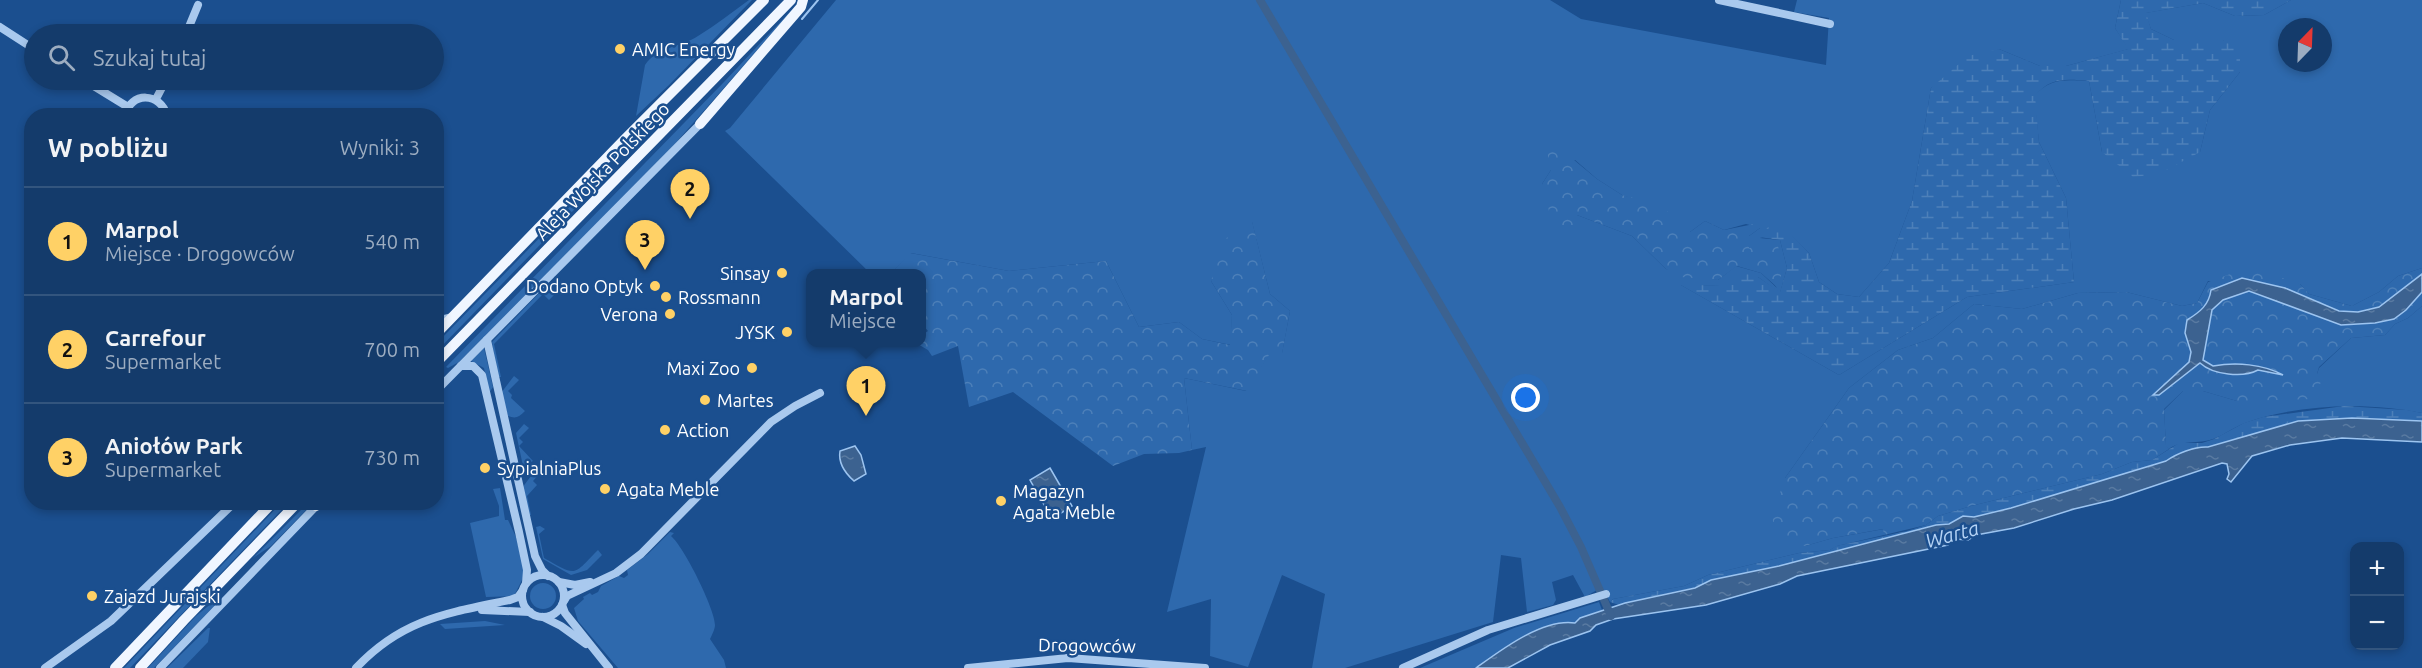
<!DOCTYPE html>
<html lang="pl">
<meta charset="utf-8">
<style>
:root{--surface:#143b6b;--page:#214673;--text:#f1f3f6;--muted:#9dadc1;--line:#33557e;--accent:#ffd166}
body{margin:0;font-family:Ubuntu,sans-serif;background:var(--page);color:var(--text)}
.controls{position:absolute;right:18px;bottom:18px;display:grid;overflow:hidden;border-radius:12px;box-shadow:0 3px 9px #0003}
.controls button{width:54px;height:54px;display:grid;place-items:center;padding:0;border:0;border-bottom:2px solid var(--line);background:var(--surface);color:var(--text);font:30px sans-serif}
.compass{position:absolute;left:2278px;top:18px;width:54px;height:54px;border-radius:50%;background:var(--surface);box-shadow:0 3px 9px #0003;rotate:23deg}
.you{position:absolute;left:1526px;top:398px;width:21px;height:21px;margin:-15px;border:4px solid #fff;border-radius:50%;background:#1a73e8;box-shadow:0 0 0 9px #1a73e833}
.badge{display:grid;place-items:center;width:39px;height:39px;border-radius:50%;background:var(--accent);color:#111;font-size:20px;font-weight:700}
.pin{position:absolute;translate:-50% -50px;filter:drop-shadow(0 2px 3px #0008)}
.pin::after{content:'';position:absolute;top:32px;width:21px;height:18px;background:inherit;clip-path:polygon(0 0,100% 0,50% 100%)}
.popup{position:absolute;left:806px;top:269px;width:120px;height:78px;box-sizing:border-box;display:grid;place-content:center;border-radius:12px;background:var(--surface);filter:drop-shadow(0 2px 4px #0005);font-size:20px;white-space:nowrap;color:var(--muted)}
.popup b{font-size:22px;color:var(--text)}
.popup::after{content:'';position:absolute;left:50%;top:100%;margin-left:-12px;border:12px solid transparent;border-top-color:var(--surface)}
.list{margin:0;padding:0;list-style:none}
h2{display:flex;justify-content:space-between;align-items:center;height:78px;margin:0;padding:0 24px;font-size:26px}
h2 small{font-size:20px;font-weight:400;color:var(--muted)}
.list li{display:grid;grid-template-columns:39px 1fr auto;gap:18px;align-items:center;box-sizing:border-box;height:108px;padding:0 24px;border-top:2px solid var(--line)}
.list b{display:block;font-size:22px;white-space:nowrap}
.list p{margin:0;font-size:20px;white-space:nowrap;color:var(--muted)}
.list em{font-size:20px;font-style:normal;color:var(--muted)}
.icon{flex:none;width:33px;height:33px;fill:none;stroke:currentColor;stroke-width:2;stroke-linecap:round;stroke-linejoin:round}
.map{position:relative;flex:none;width:2422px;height:668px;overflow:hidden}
.search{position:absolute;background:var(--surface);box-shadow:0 3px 9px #0003;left:24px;top:24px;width:420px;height:66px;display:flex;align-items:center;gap:15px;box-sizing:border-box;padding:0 21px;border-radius:33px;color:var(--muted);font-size:22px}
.panel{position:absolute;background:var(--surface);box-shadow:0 3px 9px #0003;left:24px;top:108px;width:420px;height:402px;border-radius:24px}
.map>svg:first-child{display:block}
.green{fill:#2e69ad;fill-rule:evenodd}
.forest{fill:url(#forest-crowns);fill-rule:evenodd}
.wetland{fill:url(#wetland-marsh)}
.water{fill:url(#water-ripples);stroke:#9cc4f0;stroke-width:1.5}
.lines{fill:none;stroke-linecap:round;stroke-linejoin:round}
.stream{stroke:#9cc4f0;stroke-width:2}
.canal{stroke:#3c6290;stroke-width:8}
.minor{stroke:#a9c9ee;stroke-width:8}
.major{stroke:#f0f6ff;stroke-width:10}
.poi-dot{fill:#ffd166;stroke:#1b4f8f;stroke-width:2}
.labels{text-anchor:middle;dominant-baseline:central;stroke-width:5;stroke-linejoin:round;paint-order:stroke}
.poi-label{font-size:18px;fill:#fff;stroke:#1b4f8f;text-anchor:start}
.street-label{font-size:18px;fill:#fff;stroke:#1b4f8f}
.water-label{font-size:20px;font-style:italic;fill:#b5d3f5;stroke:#1b4f8f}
</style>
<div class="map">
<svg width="2422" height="668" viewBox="0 0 2422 668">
<defs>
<pattern id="forest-crowns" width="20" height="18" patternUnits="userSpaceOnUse" patternTransform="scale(1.5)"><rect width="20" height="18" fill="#2e69ad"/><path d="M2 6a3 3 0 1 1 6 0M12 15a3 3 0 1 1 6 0" fill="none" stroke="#4d80b9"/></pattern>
<pattern id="wetland-marsh" width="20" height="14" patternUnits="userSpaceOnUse" patternTransform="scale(1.5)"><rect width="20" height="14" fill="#2e69ad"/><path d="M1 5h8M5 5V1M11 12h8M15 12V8" fill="none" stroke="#4d80b9"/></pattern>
<pattern id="water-ripples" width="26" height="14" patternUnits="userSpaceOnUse" patternTransform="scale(1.5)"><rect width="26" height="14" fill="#3c6290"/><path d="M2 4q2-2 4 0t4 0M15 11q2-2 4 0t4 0" fill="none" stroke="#597aa1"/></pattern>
</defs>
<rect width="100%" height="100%" fill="#1b4f8f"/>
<g class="green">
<path d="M749,0h3l-83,85 -33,31 9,-51c12,-18 36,-18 53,-29 18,-11 34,-24 51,-36z"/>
<path d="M836,0h714l31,19 245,46 3,-47 -35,-6 3,-12h324l-6,28 14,21 -63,17h-26l-41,-17 -68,39 -19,113 -23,62 -30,34 -22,-3 -18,-12 -10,-29 -24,-24 -25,9 20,2 7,28 -7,25 -22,-16 -38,9 -39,-1 158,90 128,-78 107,-15 -8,-84 -27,-56 -5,-46c17,-19 32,-16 55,-15l13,71h98l10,-42 30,-38 -17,-32h-49l-23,-11 -6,-16 58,-10 32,13 29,-1 27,-15h131v268l-24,8 -19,16 -27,14 -43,-12 -9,-10 -92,-3 -11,22 -15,3 -56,-14 -48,1 -56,16 -48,-5 -41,34 -35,12 -49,38 -64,90 20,68 28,-8 51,-9v6l-47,11 -7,4 -31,3 -91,22 -24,11 -71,13 -3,3 -8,-15 -17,10 -12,-22 -21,7 4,18 -3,5 -26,7 -6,-54 -20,-3 -8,67 -148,46h-33l13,-74 -43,-19 -34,92 -38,-11 1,-57 -44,13 39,-165 -14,3 -8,-72 62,13 23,-37 13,-1 8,-42 -20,-17 -18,-72 -41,59 21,34 -1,30 -29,-6 -23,-17 -40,5 -33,-66 -97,10 -98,-18 -20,20h-21l-145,-142 5,-3zM2287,27h36v36h-36zM1575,160l22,19 25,16 19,7 29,30h20l15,-11 19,9 22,-6 14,4 -11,8v12l28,40 -16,-15 -25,-7 -18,14 -52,-11 -34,-33 -55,-21 -35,-31 9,-14z"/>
<path d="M799,2l-126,144 -214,216 -11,6 -2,-1 278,-285z"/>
<path d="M597,179l4,3 -164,169v-8z"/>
<path d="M546,286l7,1 2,7 -6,6 -6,-6 -49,50 7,33h-4l-5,-35z"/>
<path d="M2422,306v107c-54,-11 -125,-9 -177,10 -11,4 -21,12 -32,16 -13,5 -34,1 -44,10l-3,-3 -2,-36 19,-19h20l34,10 80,-27 2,-6 32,-30 34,-3 10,-11 13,-6z"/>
<path d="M484,348l9,39 -4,6 -5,-25 -13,-7z"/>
<path d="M514,376l5,4 -11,11 4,4 -1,3 14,13c-6,6 -9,8 -17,5l-7,-23z"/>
<path d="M524,424l5,4 -10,10 4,4 -4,4 14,15 -10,5 -7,-33z"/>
<path d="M537,468l4,4 -8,9 4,4 -10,11 4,19h-3l-6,-27z"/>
<path d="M500,488l5,32h3l8,17 9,37 -11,22 -28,1 -16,-74 29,-7v-10l-6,-17z"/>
<path d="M281,503h7l-158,165h-6z"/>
<path d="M308,503h5l-42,43 -18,12z"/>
<path d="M540,526l5,3 -6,5 5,24c34,19 28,18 54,-8l4,5 -15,15 -16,5 -28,-16 -7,-32z"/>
<path d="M670,532l4,1 -3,3c13,11 44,73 44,89 0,4 -3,10 -5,14l14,21 2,8h-108l-40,-47 -4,-13 10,-9 -1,-2 7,-4 2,2 6,-3 3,-6 18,-10 5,2 4,-3 -1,-5 21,-16z"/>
<circle cx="543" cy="596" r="13"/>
<path d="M218,598l2,2 -66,68h-6l48,-52z"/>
<path d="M1599,602l3,8 -22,8 -5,5 -20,1 -35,15 -44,29h-56l94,-40z"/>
<path d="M485,621l20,4 -60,4 -5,-5z"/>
<path d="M208,628h2l-2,14 -25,26h-16z"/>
</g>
<g class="forest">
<path d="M1562,150l35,29 25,16 41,11 11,13 -4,13h20l15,-11 19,9 35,-7 1,5 -11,8v12l28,-6 6,25 -5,21 -17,-15 -24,-7 -19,14 -37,-3 -15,-8 -34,-33 -55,-21 -5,12 -13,3 -9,-15 -8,-31 9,-14 -4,-19z"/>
<path d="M1252,221l18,73 20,17 -8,43 -13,1 -22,36 -63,-13 8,72 -13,3 -35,1 -31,12 -100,-74 -44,15 -11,-61 -26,10 -4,-6 -12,-7 6,-1v-7l6,-4 -6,-7v-50l-31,-1 19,-20 99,18 97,-10 33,66 40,-5 23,17 28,6 2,-30 -21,-34 14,-42z"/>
<path d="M2250,267l50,17 9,10 43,12 27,-14 19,-16 24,-8v6c-11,10 -22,19 -34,27 -14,9 -18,7 -30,21l4,2 13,-1 47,-42v25l-14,12 -13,6 -10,11 -34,3 -32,29 -2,7 4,8 -8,17 -76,2 -34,-10h-20l-19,18 2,36 3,4 -17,11 -20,2 -30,12 -131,32 -33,10 -12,9 -42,10 -1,-6 -50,9 -28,8 -28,-9 -5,-20 13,-39 64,-90 49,-38 35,-12 41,-34 48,5 56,-16 48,-1 56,14 15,-3 11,-21zM2287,300l52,11 -14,8z"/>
</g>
<g class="wetland">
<path d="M2121,0h170l-27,15 -29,1 -32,-13 -57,10 5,16 23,11h49l17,10v22l-30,38 -10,42 -41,22 -26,3 -31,-25 -13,-71c-23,-2 -39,-4 -54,15l4,46 27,56 8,84 -107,15 -128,78 -160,-91 40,2 18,-15 21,6 22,15 7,-24 -7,-28 -21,-3 11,-12 15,3 24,25 10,29 18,12 22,3 30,-34 23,-62 19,-113 37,-32 31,-7 41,17h26l62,-17 -13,-21z"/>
<path d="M2344,406l63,4 15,3v8l-24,-1 -100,1 -90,26c-12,0 -33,7 -42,14l-155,47 -37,9 -11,-1 -14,8 -13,1 -157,41 -68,14 -16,8 -18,3 -58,14 -9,-3 3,-3 71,-13 24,-11 91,-22 31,-3 6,-4 71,-15 19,-6 12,-9 33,-10 131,-32 30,-12 20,-2 27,-17h23l12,-4 30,-16 19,-6z"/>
</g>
<g class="water">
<path d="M2422,274v18l-16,18 -12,9 -19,4 -34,2 -92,-34 -26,9 -11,10 -9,50 10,6c23,-4 50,-2 70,9l-25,-5c-15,8 -45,5 -58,-7l-41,32h-6l36,-33 2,-10 -6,-19 2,-13c13,-8 22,-15 24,-30l31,-12 43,10 54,23 19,1 21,-5z"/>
<path d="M2352,418l70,3v21l-80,-4 -52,7 -38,11 -21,26 -4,-3 2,-5 -2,-10 -5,-1 -110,37 -38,9 -60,19 -38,7 -8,5 -13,-1 -7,6 -151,31 -17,8 -74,21 -93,14 -17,6 -6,6 -40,14 -42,23h-32c25,-18 67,-50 99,-45l5,-5 45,-15 70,-15 16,-8 68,-14 157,-41 13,-1 14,-8 11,1 37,-9 155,-47c10,-7 29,-15 42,-14l90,-26z"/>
<path d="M855,446l6,9 5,19 -12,7c-9,-8 -16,-18 -14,-30z"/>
<path d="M1050,468l22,38 -20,13 -22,-39z"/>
</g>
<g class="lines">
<path class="stream" d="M802,19l16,-19"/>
<path class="canal" d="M1260,0l300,507 21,40 30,69"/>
<g class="minor">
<path d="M1719,0l111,24"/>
<path d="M0,27l34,22"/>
<path d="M186,34l12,-29"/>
<path d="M84,80l44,27"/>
<path d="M156,99l10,-19"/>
<path d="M125,116c5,-25 36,-24 42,0"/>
<path d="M436,321l17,-4"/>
<path d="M487,340l48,216 7,14 6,6"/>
<path d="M461,366h12l9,9 37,157 8,38 -1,13"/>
<path d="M436,391l264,-267"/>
<circle cx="543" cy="596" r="21"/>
<path d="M559,582l16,3 15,-3"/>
<path d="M564,601l3,-5 49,-23 25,-19 130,-132 24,-16 25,-13"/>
<path d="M562,605l3,8 44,55"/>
<path d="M482,610l48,2"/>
<path d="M543,617l18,9 25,18"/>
<path d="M45,668l66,-47 124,-119"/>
<path d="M160,668l160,-166"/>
<path d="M356,668c46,-49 91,-55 154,-68l8,-3 5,-7"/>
<path d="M968,668l100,-10 137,10"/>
<path d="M1403,668l85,-38 118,-36"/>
</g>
<g class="major">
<path d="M700,124l101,-117 2,-7"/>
<path d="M436,334l189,-195 139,-139"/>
<path d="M436,363l355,-363"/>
<path d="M316,506l3,-4"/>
<path d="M115,668l158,-166"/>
<path d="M140,668l44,-48 114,-118"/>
</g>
</g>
<g class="poi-dot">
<circle cx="620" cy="49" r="6"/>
<circle cx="782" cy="273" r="6"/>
<circle cx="655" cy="286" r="6"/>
<circle cx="666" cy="297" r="6"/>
<circle cx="670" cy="314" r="6"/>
<circle cx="787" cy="332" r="6"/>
<circle cx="752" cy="368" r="6"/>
<circle cx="705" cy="400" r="6"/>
<circle cx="665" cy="430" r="6"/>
<circle cx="485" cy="468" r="6"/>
<circle cx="605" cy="489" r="6"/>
<circle cx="1001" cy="501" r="6"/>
<circle cx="92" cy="596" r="6"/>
</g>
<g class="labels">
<g class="poi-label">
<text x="632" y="49">AMIC Energy</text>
<text x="770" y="273" text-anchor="end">Sinsay</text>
<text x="643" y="286" text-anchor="end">Dodano Optyk</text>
<text x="678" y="297">Rossmann</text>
<text x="658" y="314" text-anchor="end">Verona</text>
<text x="775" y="332" text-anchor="end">JYSK</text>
<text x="740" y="368" text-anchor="end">Maxi Zoo</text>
<text x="717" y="400">Martes</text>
<text x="677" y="430">Action</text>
<text x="497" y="468">SypialniaPlus</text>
<text x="617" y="489">Agata Meble</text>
<text x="1013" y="491">Magazyn<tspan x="1013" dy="21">Agata Meble</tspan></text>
<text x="104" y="596">Zajazd Jurajski</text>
</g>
<g class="street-label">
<text transform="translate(602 171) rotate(-46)">Aleja Wojska Polskiego</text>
<text transform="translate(1087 645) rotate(1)">Drogowców</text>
</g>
<g class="water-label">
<text transform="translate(1952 534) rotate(-15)">Warta</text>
</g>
</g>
</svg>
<div class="controls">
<button>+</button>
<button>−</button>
</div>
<svg class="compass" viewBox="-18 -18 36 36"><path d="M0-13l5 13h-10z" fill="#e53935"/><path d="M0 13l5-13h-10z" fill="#9dadc1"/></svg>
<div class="you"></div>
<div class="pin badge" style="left:866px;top:416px">1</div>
<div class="popup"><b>Marpol</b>Miejsce</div>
<div class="pin badge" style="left:690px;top:219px">2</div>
<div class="pin badge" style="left:645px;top:270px">3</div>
<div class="search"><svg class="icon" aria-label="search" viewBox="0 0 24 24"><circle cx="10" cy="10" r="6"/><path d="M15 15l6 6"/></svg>Szukaj tutaj</div>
<section class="panel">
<h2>W pobliżu<small>Wyniki: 3</small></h2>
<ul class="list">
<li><span class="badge">1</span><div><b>Marpol</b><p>Miejsce · Drogowców</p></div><em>540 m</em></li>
<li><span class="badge">2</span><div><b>Carrefour</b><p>Supermarket</p></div><em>700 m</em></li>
<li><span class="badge">3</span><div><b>Aniołów Park</b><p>Supermarket</p></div><em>730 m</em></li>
</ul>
</section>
</div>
